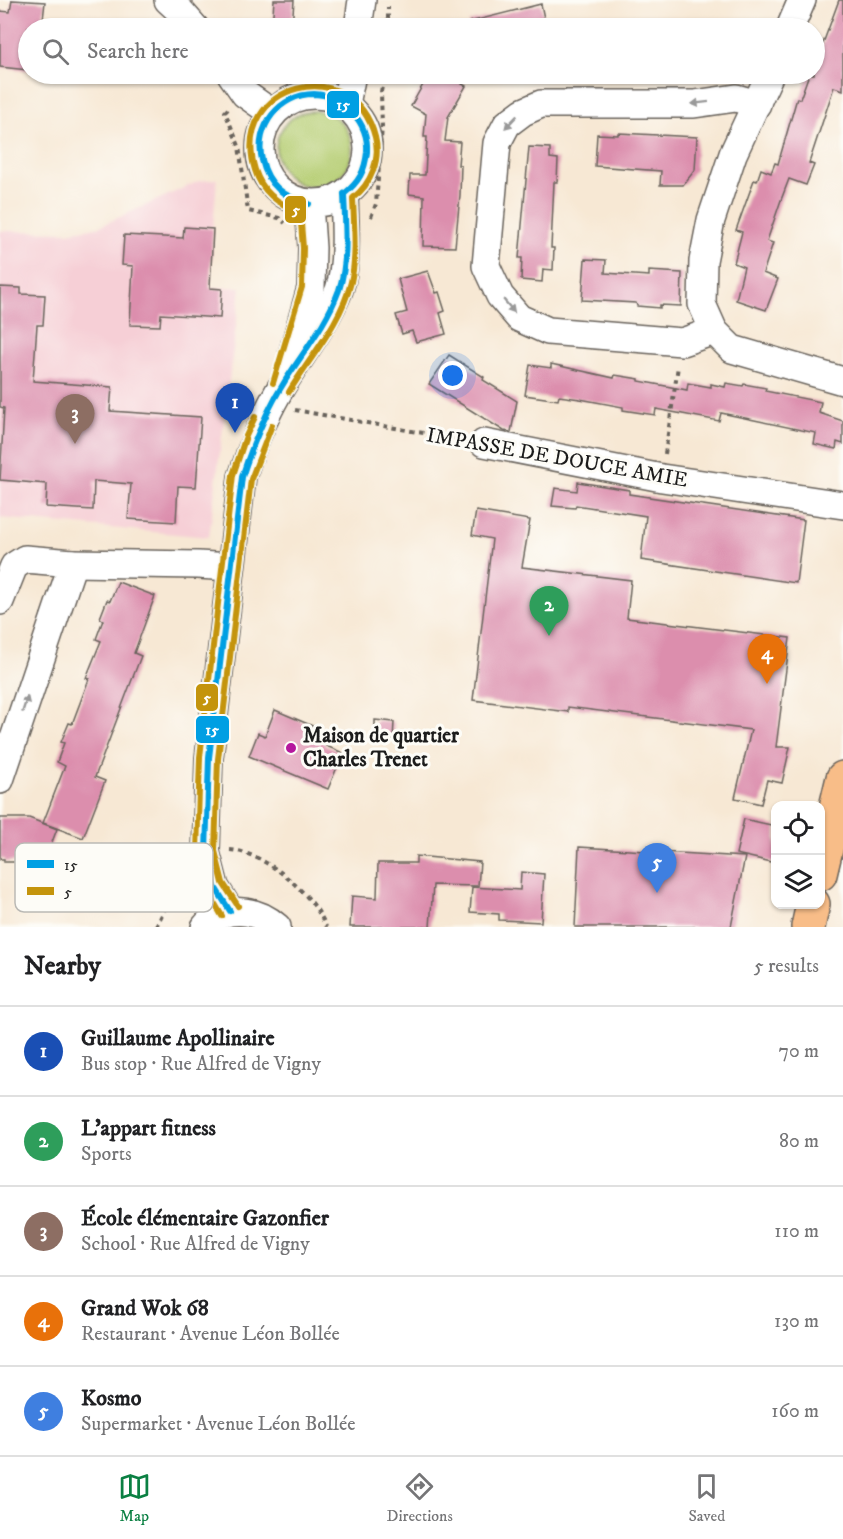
<!DOCTYPE html>
<meta charset="utf-8">
<style>
:root{--surface:#fff;--page:#f2f2f2;--text:#202124;--muted:#757577;--line:#e0e0e0;--accent:#0b8043}
body{margin:0;font-family:"IM FELL DW Pica",serif;background:var(--page);color:var(--text)}
.controls{position:absolute;right:18px;bottom:18px;display:grid;overflow:hidden;border-radius:12px;box-shadow:0 2px 4px #0004}
.controls button{width:54px;height:54px;display:grid;place-items:center;padding:0;border:0;border-bottom:2px solid var(--line);background:var(--surface);color:var(--text);font:30px sans-serif}
.you{position:absolute;left:453px;top:376px;width:21px;height:21px;margin:-15px;border:4px solid #fff;border-radius:50%;background:#1a73e8;box-shadow:0 0 0 9px #1a73e833}
.badge{display:grid;place-items:center;width:39px;height:39px;border-radius:50%;background:var(--accent);color:#fff;font-size:20px;font-weight:700}
.pin{position:absolute;translate:-50% -50px;filter:drop-shadow(0 2px 3px #0008)}
.pin::after{content:'';position:absolute;top:32px;width:21px;height:18px;background:inherit;clip-path:polygon(0 0,100% 0,50% 100%)}
.list{margin:0;padding:0;list-style:none}
h2{display:flex;justify-content:space-between;align-items:center;height:78px;margin:0;padding:0 24px;font-size:26px}
h2 small{font-size:20px;font-weight:400;color:var(--muted)}
.list li{display:grid;grid-template-columns:39px 1fr auto;gap:18px;align-items:center;box-sizing:border-box;height:90px;padding:0 24px;border-top:2px solid var(--line)}
.list b{display:block;font-size:22px;white-space:nowrap}
.list p{margin:0;font-size:20px;white-space:nowrap;color:var(--muted)}
.list em{font-size:20px;font-style:normal;color:var(--muted)}
.icon{flex:none;width:33px;height:33px;fill:none;stroke:currentColor;stroke-width:2;stroke-linecap:round;stroke-linejoin:round}
.map{position:relative;flex:none;width:843px;height:927px;overflow:hidden}
.search{position:absolute;background:var(--surface);box-shadow:0 2px 4px #0004;left:18px;right:18px;top:18px;height:66px;display:flex;align-items:center;gap:15px;box-sizing:border-box;padding:0 21px;border-radius:33px;color:var(--muted);font-size:22px}
.sheet{height:528px;background:var(--surface)}
nav{display:flex;justify-content:space-around;align-items:center;box-sizing:border-box;height:84px;border-top:2px solid var(--line);background:var(--surface);font-size:16px;color:var(--muted)}
nav a{display:grid;justify-items:center;gap:3px}
nav .on{color:var(--accent)}
.map>svg:first-child{display:block}
.built{fill:#f6cfd6}
.green{fill:#b6ce73;stroke:#697548;stroke-width:1.5}
.building{fill:#dc8ead}
.lines{fill:none;stroke-linecap:round;stroke-linejoin:round}
.minor-casing{stroke:#69635c;stroke-width:30}
.major-casing{stroke:#69635c;stroke-width:36}
.path{stroke:#69635c;stroke-width:4;stroke-dasharray:4.5 4.5;stroke-linecap:butt}
.minor{stroke:#fff;stroke-width:27}
.major{stroke:#f8bd88;stroke-width:33}
.bus-1-casing{stroke:#fdfcf7;stroke-width:10}
.bus-2-casing{stroke:#fdfcf7;stroke-width:10}
.bus-1{stroke:#009fe3;stroke-width:6}
.bus-2{stroke:#c4940c;stroke-width:6}
.oneway{fill:#999}
.poi-dot{fill:#b5179e;stroke:#fdfcf7;stroke-width:2}
.labels{text-anchor:middle;dominant-baseline:central;stroke-width:6;stroke-linejoin:round;paint-order:stroke}
.street-label{font-size:21px;fill:#1c1c1c;stroke:#fdfcf7}
.poi-label{font-size:21px;font-weight:bold;fill:#1c1c1c;stroke:#fdfcf7;text-anchor:start}
.key{fill:#fdfcf7;stroke:#bab9b5;stroke-width:1.5}
.key-label{font-size:16px;fill:#1c1c1c}
.line-badge{stroke:#fdfcf7;stroke-width:2}
.badge-label{font-size:16px;text-anchor:middle;font-weight:bold;fill:#fff}
</style>
<div class="map">
<svg width="843" height="927" viewBox="0 0 843 927">
<rect width="100%" height="100%" fill="#fdfcf7"/>
<filter id="ink" filterUnits="userSpaceOnUse"><feTurbulence type="fractalNoise" baseFrequency=".0167" numOctaves="2"/><feDisplacementMap in="SourceGraphic" scale="12" xChannelSelector="R" yChannelSelector="G"/><feConvolveMatrix kernelMatrix="1 2 1 2 8 2 1 2 1" color-interpolation-filters="sRGB"/></filter>
<filter id="wash" filterUnits="userSpaceOnUse"><feTurbulence type="fractalNoise" baseFrequency=".008" numOctaves="4" result="noise"/><feDisplacementMap in="SourceGraphic" scale="24" xChannelSelector="R" yChannelSelector="G"/><feGaussianBlur stdDeviation="1.35" result="paint"/><feColorMatrix in="noise" values="0 0 0 0 0 0 0 0 0 0 0 0 0 0 0 0 0 1.4 0 .05"/><feComposite in="paint" operator="in"/></filter>
<g filter="url(#wash)">
<rect width="100%" height="100%" fill="#f7e8d4"/>
<path class="built" d="M217,179l-9,109 33,-1 -32,250 -209,-19v-287l68,1 30,-5 101,-46z"/>
<circle class="green" cx="314" cy="149" r="38"/>
<g id="blocks">
<g class="building">
<path d="M12,0l33,2 -3,26h-14v42l-28,-3v-56l10,1z"/>
<path d="M274,0h20l-2,28h-20z"/>
<path d="M839,0h4v90l-9,-3 -25,76 5,2 -8,20 -17,-6 -8,21 -14,41 6,2 -10,30 15,6 -12,31 -30,-10 8,-33 -10,-4 8,-31 -6,-2 18,-50 3,1 4,-12 10,4 4,-10 3,1 19,-66 3,1 9,-25h5v-6z"/>
<path d="M541,4l5,24h-76l-1,-6z"/>
<path d="M429,74h40l-7,10 4,2 -18,31 -3,24 15,1 -2,23h3l-1,30 -5,52 -32,-1 1,-50 -15,-2 1,-19h15l2,-38h-3l2,-23 -15,-8z"/>
<path d="M618,133l79,4 -2,33 -12,15h-23l1,-14 -66,-5 2,-32 21,1z"/>
<path d="M529,147l21,1v10l8,1 -1,23h-3l-3,66h3l-1,22 -10,-1 -1,13 -21,-2 1,-22h-3l2,-22z"/>
<path d="M184,227l29,2 -3,59 12,1 -2,29 -59,-4 -1,12 -30,-1 3,-59 -11,-1 2,-30 59,3z"/>
<path d="M585,259l21,1 -1,13 44,3v-5l33,2 -1,33 -21,-1v3l-23,-2 -1,-3 -54,-3z"/>
<path d="M428,271l8,22 3,-1 6,19 -5,2 6,21 -30,8 -4,-11 -10,3 -6,-19 11,-3 -9,-33z"/>
<path d="M0,287l21,1v6l24,1 -2,30h-6l-4,56 79,6 -2,24 91,6 -5,70 -18,-1 -2,36 -48,-3 3,-35 -37,-3 -1,29 -47,-3 1,-23 -47,-4 4,-72 -4,-1z"/>
<path d="M449,355l35,22 -1,3 34,21 -6,31 -7,-1 -75,-47z"/>
<path d="M551,364l63,14 1,-3 24,4v2l48,9 1,-7 23,4v-3l14,3 1,-4 17,3 1,-2 22,4 -1,3 56,11 -2,11 24,8v23l-6,-2 -1,7 -22,-5 2,-11 -95,-20 -2,8 -63,-12 -1,6 -32,-5v-3l-43,-8 -21,-3 -1,4 -33,-5 5,-30 21,3z"/>
<path d="M578,482l51,8v4l175,26 -8,63 -155,-23 5,-44 -70,-11 -1,3 -23,-2 3,-18 22,3z"/>
<path d="M476,511l54,9 -8,47 109,13 -4,38 163,20 -14,109h14l-8,36 -15,-3 -6,24 -26,-6 16,-68 -183,-23v5l-95,-12 19,-161 -20,-4z"/>
<path d="M118,582l37,14 -21,57 7,3 -46,121 10,4 -22,57 -40,-15 22,-57 -8,-4 7,-19 -3,-1 8,-19 3,1 17,-45 -3,-1 15,-37 -5,-2 7,-19 -3,-2 7,-18 3,1z"/>
<path d="M275,710l54,23 -5,12 19,8 -15,36 -79,-33 9,-23 7,3z"/>
<path d="M375,720l19,2 -1,17 -18,-1z"/>
<path d="M0,818h29l28,11 -14,37 -10,-4h-29v-3h-4z"/>
<path d="M744,819l32,7v37l-40,-9z"/>
<path d="M579,847l166,10 -14,70h-156z"/>
<path d="M416,856l64,6 -2,24 -45,-1 -3,42h-80l2,-31 25,2 1,-35h38z"/>
<path d="M521,872l23,2 -3,48 -42,-2v-6l-29,-2 2,-25 48,3z"/>
</g>
</g>
</g>
<g filter="url(#ink)">
<use href="#blocks" fill-opacity="0" stroke="#69635c" stroke-width="1.5"/>
<g class="lines">
<g class="minor-casing">
<g id="minor">
<path d="M168,0l13,12 14,16"/>
<path d="M358,28l4,-28"/>
<path d="M790,28l12,-28"/>
<path d="M231,74l14,20 27,19"/>
<path d="M770,74l-37,80 -22,66 -8,41 -1,43 12,27 18,18 111,32"/>
<circle cx="314" cy="149" r="54"/>
<path d="M346,104l6,-30"/>
<path d="M714,331l-32,11 -134,-11 -29,-13 -19,-22 -14,-30 11,-123 10,-19 16,-12 18,-8h153l42,-6 21,6"/>
<path d="M292,355l19,-67 1,-40 -3,-44"/>
<path d="M484,443l178,35 181,27"/>
<path d="M73,563l125,2 33,2"/>
<path d="M0,601l14,-35 11,-7 48,4 -73,217"/>
<path d="M230,911l-15,-24 -9,-35 3,-94 33,-281c11,-34 24,-66 43,-96 19,-30 41,-58 54,-91 9,-26 6,-68 5,-96"/>
<path d="M205,927c19,-23 52,-18 72,0"/>
</g>
</g>
<g class="major-casing">
<g id="major">
<path d="M820,874l23,-96"/>
<path d="M808,927l5,-23"/>
</g>
</g>
<g class="path">
<path d="M388,28v-21"/>
<path d="M228,109l-3,3 14,34 9,65 31,7 6,5"/>
<path d="M371,217l5,-13 6,-77 -1,-35 3,-18"/>
<path d="M295,410l167,30"/>
<path d="M665,454l13,-88"/>
<path d="M230,850c34,2 84,44 96,77"/>
<path d="M134,857h21l24,-5"/>
<path d="M156,927l17,-35 6,-40h4"/>
</g>
<use href="#minor" class="minor"/>
<use href="#major" class="major"/>
<g class="bus-1-casing">
<g id="bus-1">
<path d="M309,204c-25,-7 -41,-18 -47,-44 -8,-32 17,-66 52,-66 29,1 55,28 53,58 -2,19 -8,30 -23,42"/>
<path d="M230,911l-15,-24 -9,-35 3,-94 33,-281c11,-34 24,-66 43,-96 19,-30 42,-58 54,-91 10,-30 6,-65 5,-96"/>
</g>
</g>
<g class="bus-2-casing">
<g id="bus-2">
<path d="M273,383l29,-96 1,-39 -3,-37c-21,-6 -38,-19 -45,-41 -26,-87 98,-119 120,-33 6,23 -4,47 -22,61 1,28 4,57 -2,84 -10,41 -41,75 -62,110"/>
<path d="M233,475l13,-39 9,-19"/>
<path d="M238,906l-15,-23 -8,-32 3,-92 33,-280 21,-54"/>
<path d="M222,916l-15,-26 -10,-38 3,-95 33,-282"/>
</g>
</g>
<use href="#bus-1" class="bus-1"/>
<use href="#bus-2" class="bus-2"/>
</g>
<defs><path id="oneway-solid" d="M-6-.8H1V-3.2L6.5 0L1 3.2V.8H-6Z" transform="scale(1.5)"/></defs>
<g class="oneway">
<use href="#oneway-solid" transform="translate(700 103) rotate(173)"/>
<use href="#oneway-solid" transform="translate(511 122) rotate(134)"/>
<use href="#oneway-solid" transform="translate(509 306) rotate(50)"/>
<use href="#oneway-solid" transform="translate(25 704) rotate(-72)"/>
</g>
</g>
<circle class="poi-dot" cx="291" cy="748" r="6"/>
<g class="labels">
<g class="street-label">
<text transform="translate(557 458) rotate(10)">IMPASSE DE DOUCE AMIE</text>
</g>
<g class="poi-label">
<text x="303" y="736">Maison de quartier<tspan x="303" dy="24">Charles Trenet</tspan></text>
</g>
</g>
<rect x="15" y="843" width="198" height="69" rx="9" class="key"/>
<rect x="27" y="860" width="27" height="8" fill="#009fe3"/>
<rect x="27" y="887" width="27" height="8" fill="#c4940c"/>
<g class="key-label">
<text x="64" y="870">15</text>
<text x="64" y="897">5</text>
</g>
<g class="line-badge">
<rect x="326" y="90" width="34" height="29" rx="6" fill="#009fe3"/>
<rect x="284" y="195" width="23" height="29" rx="6" fill="#c4940c"/>
<rect x="195" y="683" width="24" height="29" rx="6" fill="#c4940c"/>
<rect x="195" y="715" width="35" height="29" rx="6" fill="#009fe3"/>
</g>
<g class="badge-label">
<text x="343" y="110">15</text>
<text x="296" y="215">5</text>
<text x="207" y="703">5</text>
<text x="212" y="735">15</text>
</g>
</svg>
<div class="controls">
<button><svg class="icon" aria-label="locate" viewBox="0 0 24 24"><circle cx="12" cy="12" r="6"/><path d="M12 2v4M12 18v4M2 12h4M18 12h4"/></svg></button>
<button><svg class="icon" aria-label="layers" viewBox="0 0 24 24"><path d="M12 4l9 5-9 5-9-5zM3 14l9 5 9-5"/></svg></button>
</div>
<div class="you"></div>
<div class="pin badge" style="left:235px;top:433px;background:#1a4fb4">1</div>
<div class="pin badge" style="left:549px;top:636px;background:#2e9e5b">2</div>
<div class="pin badge" style="left:75px;top:444px;background:#8d6e63">3</div>
<div class="pin badge" style="left:767px;top:684px;background:#e8710a">4</div>
<div class="pin badge" style="left:657px;top:893px;background:#3f7fe0">5</div>
<div class="search"><svg class="icon" aria-label="search" viewBox="0 0 24 24"><circle cx="10" cy="10" r="6"/><path d="M15 15l6 6"/></svg>Search here</div>
</div>
<section class="sheet">
<h2>Nearby<small>5 results</small></h2>
<ul class="list">
<li><span class="badge" style="background:#1a4fb4">1</span><div><b>Guillaume Apollinaire</b><p>Bus stop · Rue Alfred de Vigny</p></div><em>70 m</em></li>
<li><span class="badge" style="background:#2e9e5b">2</span><div><b>L'appart fitness</b><p>Sports</p></div><em>80 m</em></li>
<li><span class="badge" style="background:#8d6e63">3</span><div><b>École élémentaire Gazonfier</b><p>School · Rue Alfred de Vigny</p></div><em>110 m</em></li>
<li><span class="badge" style="background:#e8710a">4</span><div><b>Grand Wok 68</b><p>Restaurant · Avenue Léon Bollée</p></div><em>130 m</em></li>
<li><span class="badge" style="background:#3f7fe0">5</span><div><b>Kosmo</b><p>Supermarket · Avenue Léon Bollée</p></div><em>160 m</em></li>
</ul>
</section>
<nav>
<a class="on"><svg class="icon" aria-label="map" viewBox="0 0 24 24"><path d="M3 6l6-2 6 2 6-2v14l-6 2-6-2-6 2zM9 4v14M15 6v14"/></svg>Map</a>
<a><svg class="icon" aria-label="directions" viewBox="0 0 24 24"><path d="M12 3l9 9-9 9-9-9zM9 14v-3h6M13 9l2 2-2 2"/></svg>Directions</a>
<a><svg class="icon" aria-label="saved" viewBox="0 0 24 24"><path d="M7 4h10v16l-5-4-5 4z"/></svg>Saved</a>
</nav>
